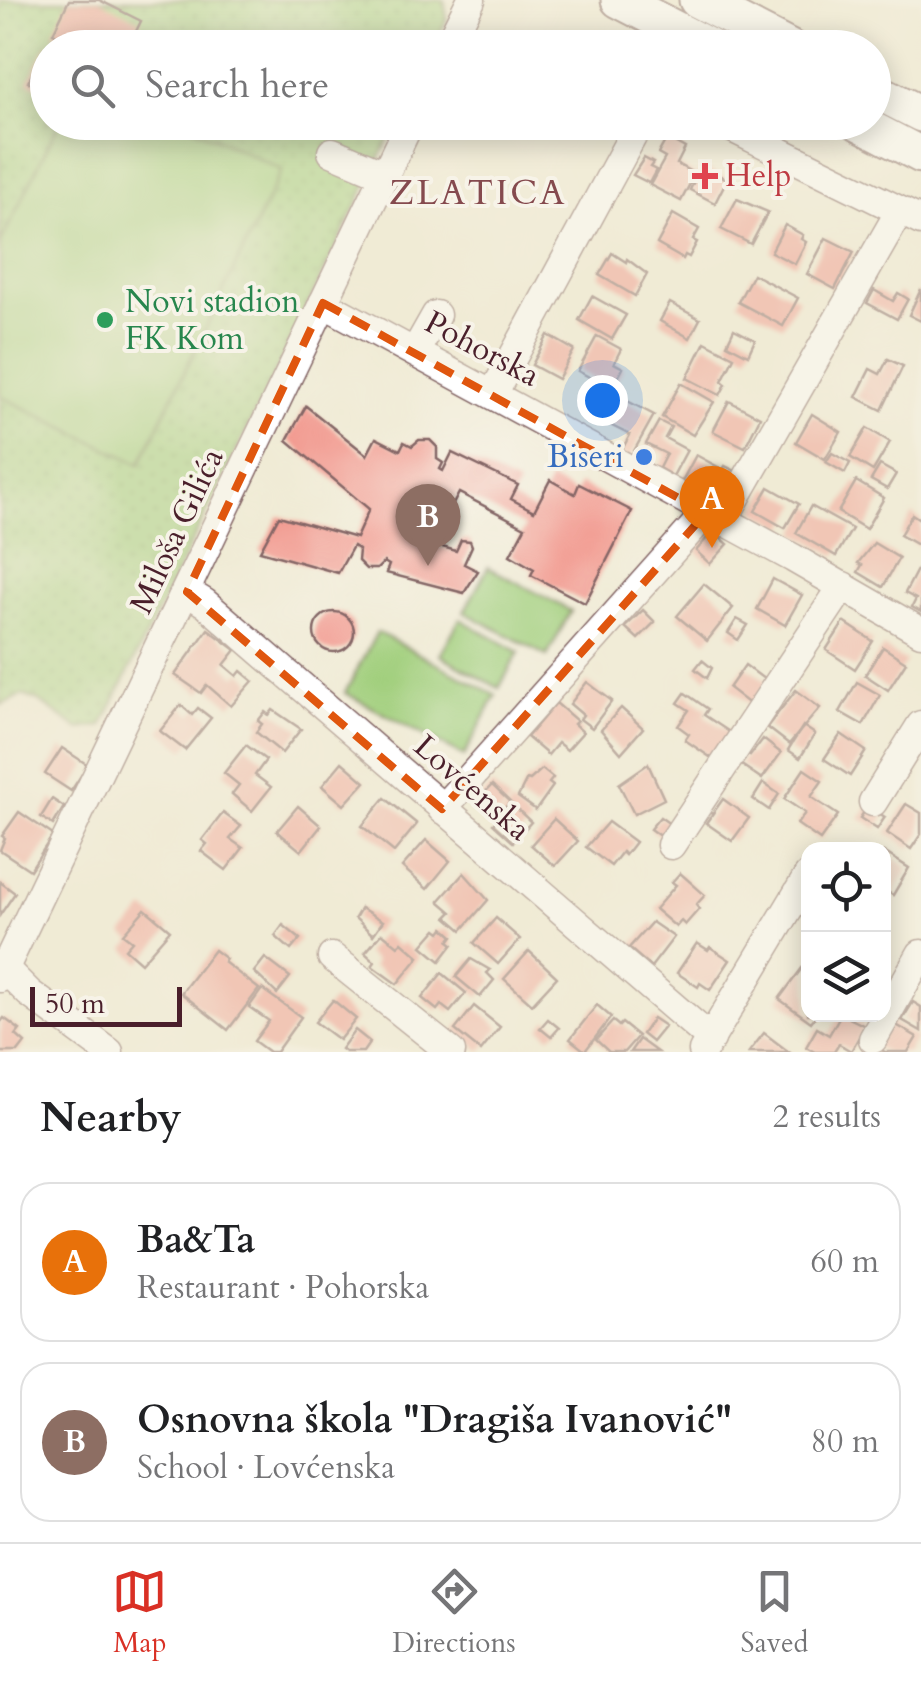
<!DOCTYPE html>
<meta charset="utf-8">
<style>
:root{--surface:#fff;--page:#f6f6f6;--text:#202124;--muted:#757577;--line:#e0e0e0;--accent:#d93025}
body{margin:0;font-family:Cardo,serif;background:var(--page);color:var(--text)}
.controls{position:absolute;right:30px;bottom:30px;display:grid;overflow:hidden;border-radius:20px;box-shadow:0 5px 25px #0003}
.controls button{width:90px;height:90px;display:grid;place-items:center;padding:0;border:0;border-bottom:2px solid var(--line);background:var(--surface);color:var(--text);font:50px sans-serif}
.scale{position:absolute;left:30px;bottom:25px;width:152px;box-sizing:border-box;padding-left:10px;border:5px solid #4a1f2b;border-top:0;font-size:28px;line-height:35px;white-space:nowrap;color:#4a1f2b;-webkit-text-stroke:8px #f7f3e8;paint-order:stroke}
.you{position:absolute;left:602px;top:400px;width:35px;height:35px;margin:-25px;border:8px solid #fff;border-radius:50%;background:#1a73e8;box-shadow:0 0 0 15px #1a73e833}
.badge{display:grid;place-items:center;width:65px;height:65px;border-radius:50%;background:var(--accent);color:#fff;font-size:32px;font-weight:700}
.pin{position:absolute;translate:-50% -82px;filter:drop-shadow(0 2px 5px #0008)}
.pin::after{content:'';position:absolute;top:52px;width:35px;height:30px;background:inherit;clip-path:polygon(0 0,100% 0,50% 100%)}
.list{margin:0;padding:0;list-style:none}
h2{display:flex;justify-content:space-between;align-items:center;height:130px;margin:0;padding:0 40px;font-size:42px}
h2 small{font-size:32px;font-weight:400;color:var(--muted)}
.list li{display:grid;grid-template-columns:65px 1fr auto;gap:30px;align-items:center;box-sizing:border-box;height:160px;margin:0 20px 20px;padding:0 20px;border:2px solid var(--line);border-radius:30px}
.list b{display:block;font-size:38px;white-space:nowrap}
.list p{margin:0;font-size:32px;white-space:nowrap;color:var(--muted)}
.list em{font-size:32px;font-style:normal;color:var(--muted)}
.icon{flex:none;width:55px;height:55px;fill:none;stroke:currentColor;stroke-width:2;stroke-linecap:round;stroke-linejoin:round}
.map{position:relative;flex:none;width:921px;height:1052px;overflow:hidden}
.search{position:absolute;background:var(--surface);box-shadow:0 5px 25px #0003;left:30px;right:30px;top:30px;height:110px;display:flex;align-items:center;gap:25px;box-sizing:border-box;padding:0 35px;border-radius:55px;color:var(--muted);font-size:38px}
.sheet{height:490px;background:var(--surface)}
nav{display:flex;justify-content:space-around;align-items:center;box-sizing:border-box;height:140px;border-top:2px solid var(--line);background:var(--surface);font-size:28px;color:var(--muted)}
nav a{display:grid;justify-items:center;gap:5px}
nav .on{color:var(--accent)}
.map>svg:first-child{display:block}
.grass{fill:url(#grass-dots);stroke:#767754;stroke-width:2.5}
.garden{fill:#a1cf7d;stroke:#767754;stroke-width:2.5}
.building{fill:#f2998f}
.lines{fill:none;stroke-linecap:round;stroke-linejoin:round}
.minor-casing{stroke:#846666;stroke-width:31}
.major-casing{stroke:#846666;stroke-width:39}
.minor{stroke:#fff;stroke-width:28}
.major{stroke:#fff;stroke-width:35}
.marked{fill:none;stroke:#e0560e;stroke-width:8;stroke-dasharray:20 12;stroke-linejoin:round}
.health-dot{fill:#e0444e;stroke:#f7f3e8;stroke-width:4}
.leisure-dot{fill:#2e9e5b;stroke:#f7f3e8;stroke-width:4}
.shop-dot{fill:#3f7fe0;stroke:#f7f3e8;stroke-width:4}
.labels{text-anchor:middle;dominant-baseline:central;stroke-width:8;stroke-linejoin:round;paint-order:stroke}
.health-label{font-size:32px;fill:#be3a42;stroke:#f7f3e8;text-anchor:start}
.leisure-label{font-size:32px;fill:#27864d;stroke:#f7f3e8;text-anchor:start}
.street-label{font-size:32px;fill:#4a1f2b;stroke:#f7f3e8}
.shop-label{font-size:32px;fill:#366cbe;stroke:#f7f3e8;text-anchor:end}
.neighbourhood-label{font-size:35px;letter-spacing:2.5px;fill:#854a4e;stroke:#f7f3e8}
</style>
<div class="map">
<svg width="921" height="1052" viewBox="0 0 921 1052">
<defs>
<pattern id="grass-dots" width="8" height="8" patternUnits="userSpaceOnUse" patternTransform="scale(2.5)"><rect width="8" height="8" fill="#a1cf7d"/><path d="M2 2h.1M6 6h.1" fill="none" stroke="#8cb16c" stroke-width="1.8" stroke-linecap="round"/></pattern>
</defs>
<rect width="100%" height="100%" fill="#f7f3e8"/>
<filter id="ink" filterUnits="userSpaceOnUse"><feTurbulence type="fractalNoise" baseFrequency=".01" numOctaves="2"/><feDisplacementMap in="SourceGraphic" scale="20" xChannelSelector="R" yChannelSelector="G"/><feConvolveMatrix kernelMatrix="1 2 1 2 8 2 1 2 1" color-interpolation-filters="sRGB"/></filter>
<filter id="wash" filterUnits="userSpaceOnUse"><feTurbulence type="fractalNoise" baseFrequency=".0048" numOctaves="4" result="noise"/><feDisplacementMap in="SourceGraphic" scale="40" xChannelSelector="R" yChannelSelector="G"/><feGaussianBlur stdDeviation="2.25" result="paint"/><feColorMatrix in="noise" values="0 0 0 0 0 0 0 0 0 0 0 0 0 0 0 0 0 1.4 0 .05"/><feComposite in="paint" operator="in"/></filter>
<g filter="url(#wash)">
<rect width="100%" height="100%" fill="#f0ebd5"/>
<path class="grass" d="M0,0h444l3,19 -14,28 -385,1v74l349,1 -295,603 -24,3 -39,-28 -16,-6 -23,10z"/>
<g class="garden">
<path d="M59,123h125l98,47 -142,294 -140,-68v-152z"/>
<path d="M488,567l83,44 -24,45 -83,-44z"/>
<path d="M460,619l59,33 -20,36 -59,-33z"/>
<path d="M377,632l119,63 -32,61 -119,-63z"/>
</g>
<g id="blocks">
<g class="building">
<path d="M69,0h30l42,21 -13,27h-46l-29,-15z"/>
<path d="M48,43v49l-20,-10z"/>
<path d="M667,138l18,10 -8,16 18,10 -14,27 -31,-16 15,-27 -7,-4z"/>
<path d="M644,158l9,5 -3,4 6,3 -7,13 -16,-8z"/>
<path d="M701,166l26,13 -12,24 -25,-13z"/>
<path d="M737,199l31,13 -17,32 -30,-15z"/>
<path d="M673,214l26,15 -6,11 4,2 -8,15 -4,-2 -2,4 -26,-15z"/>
<path d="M785,225l18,10 -2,4 5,3 -11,22 -24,-12z"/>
<path d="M826,238l28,14 -19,37 -28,-15z"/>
<path d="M612,253l14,9 1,-3 20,15 -12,22 -36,-21z"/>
<path d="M753,274l45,24 -15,28 -45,-24z"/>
<path d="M921,289v32l-12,-6z"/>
<path d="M874,290l19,11 5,-8 10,6 -11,20 -30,-16z"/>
<path d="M592,296l34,19 -14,24 -33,-19z"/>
<path d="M670,303l30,16 -10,19 -30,-17z"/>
<path d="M734,329l21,11 -7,15 -21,-11z"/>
<path d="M548,335l26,15 -16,29 -26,-14z"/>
<path d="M597,336l24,13 -7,14 9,5 -11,21 -34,-18z"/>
<path d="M705,342l29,15 -12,24 4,3 -6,11 -33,-17z"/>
<path d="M888,359l15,7 -21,44 -26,-13 14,-28 10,5z"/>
<path d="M681,383l33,19 -21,33 -31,-18z"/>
<path d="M618,396l36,19 -24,43 -10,-5 10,-18 -26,-13z"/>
<path d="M729,401l31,16 -15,30 -32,-16z"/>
<path d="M306,406l61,49 9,-17 24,12 4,-8 8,4 7,-6h11l7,7v12l6,4 -3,6 3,2 9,-18 66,32 -7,14 23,12 16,-31 25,14 4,-10 53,27 -47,92 -54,-28 3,-6 -24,-14 15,-28 -66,-34 -27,51 24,7 5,-11 9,1 2,5 -8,18 14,7 -14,22 -78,-20 3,-8 -5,-3 -7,7h-11l-8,-8 1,-11 -6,-4 -15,27 -78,-22 19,-35 77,22 13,-29 -82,-69z"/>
<path d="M812,414l29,18 -16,27 -29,-17z"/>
<path d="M659,421l12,6 -6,11 22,12 -14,26 -14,-8 7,-14 -20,-10z"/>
<path d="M867,428l23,14 -17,29 -23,-14z"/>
<path d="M832,453l18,10 -5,10 -19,-11z"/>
<path d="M696,455l24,13 -13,26 -25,-13z"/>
<path d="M880,465l16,9 -9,15 -16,-9z"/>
<path d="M725,466l15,7 -12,23 -15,-8z"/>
<path d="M856,481l28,17 -18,31 -28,-17z"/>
<path d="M769,487l30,17 -14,24 -30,-17z"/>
<path d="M811,506l41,23 -16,27 -40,-23z"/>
<path d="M912,514l9,6v27l-21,-12z"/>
<path d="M713,531l15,13 -18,20 -14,-13z"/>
<path d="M874,543l25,15 -16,29 -25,-15 4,-7 -4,-2z"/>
<path d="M917,570l4,3v39l-9,-5 4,-8 -11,-6z"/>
<path d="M773,579l29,16 -17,30 -28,-16z"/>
<path d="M704,584l29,24 -26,33 -30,-25z"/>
<path d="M643,610l12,12 -17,17 -13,-12z"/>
<circle cx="334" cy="632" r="20"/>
<path d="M737,619l11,6 -10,15 -10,-7z"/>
<path d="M844,622l29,19 -18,28 -29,-19z"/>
<path d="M208,629l28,21 -12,15 13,11 4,-5 12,10 -22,25 -24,-21 -6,8 -26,-18z"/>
<path d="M883,647l23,15 -18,28 -23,-15z"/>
<path d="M702,660l10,8 -5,10 -12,-9z"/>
<path d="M745,665l23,17 -17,23 -22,-17z"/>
<path d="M587,682l25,19 -20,27 -12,-9 3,-4 -13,-11z"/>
<path d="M857,682l23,13 -17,30 -23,-13z"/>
<path d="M796,690l24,18 -31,36 -22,-17z"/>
<path d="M685,693l23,16 -4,6 27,18 -18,26 -28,-19 4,-6 -11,-8 11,-16 -11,-7z"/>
<path d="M556,703l21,18 -3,3 9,8 -16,18 -9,-7 -10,12 -21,-18z"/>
<path d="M181,705l11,10 6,-7 13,10 -26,32 -25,-19z"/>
<path d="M621,708l22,20 -22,25 -20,-23z"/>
<path d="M273,710l28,19 -19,24 -26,-21 6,-8 -4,-3 7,-9 4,3z"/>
<path d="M803,726l12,8 -15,24 -12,-8z"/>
<path d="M841,734l25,17 -16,25 -26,-17z"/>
<path d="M763,739l18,14 -19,26 -22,-15 7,-10 3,2z"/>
<path d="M246,745l20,15 -11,15 16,12 -19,24 -20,-17 7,-9 -15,-12z"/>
<path d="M62,748l26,17 -17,26 -26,-17z"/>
<path d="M342,762l23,20 -21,23 -22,-19z"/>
<path d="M648,764l16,35 -30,15 -15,-30z"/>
<path d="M542,769l11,9 -4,5 4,3 -17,24 -18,-13 9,-18 3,1z"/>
<path d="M804,769l18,12 -11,16 27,18 -18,25 -23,-16 8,-11 -21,-14z"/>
<path d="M763,783l16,11 -10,16 -16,-11z"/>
<path d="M492,785l18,17 -14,16 -19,-17z"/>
<path d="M385,798l32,26 -23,28 -32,-26z"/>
<path d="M52,799l12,8 -11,18 -12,-8z"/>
<path d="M723,799l26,19 -17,23 -26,-18z"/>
<path d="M512,804l19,18 -18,20 -20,-18z"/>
<path d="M906,804l15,9v21l-10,15 -24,-16z"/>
<path d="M298,806l23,20 -20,25 -24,-20z"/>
<path d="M868,806l17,11 -8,12 -17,-11z"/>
<path d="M19,812l34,23 -23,35 -30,-20 5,-12 -3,-2z"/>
<path d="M223,813l18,13 -11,13 13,9 -17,22 -25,-19 6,-7 -5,-4z"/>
<path d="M660,817l10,7 -9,13 -11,-8z"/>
<path d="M554,819l24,22 -23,25 -24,-21z"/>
<path d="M608,822l27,20 -10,13 -3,-3 -11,14 -25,-19z"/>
<path d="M426,840l24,21 -23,28 -25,-22z"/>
<path d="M884,852l25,16 -16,27 -9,-5z"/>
<path d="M464,873l24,27 -26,30 -15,-13 5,-5 -13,-11z"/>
<path d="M680,873l25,22 -9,10 3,4 -14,16 -4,-4 -5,6 -21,-18 21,-24 -4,-3z"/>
<path d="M0,882l15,11 -15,22z"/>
<path d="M361,908l22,13 -10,14 -18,-17z"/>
<path d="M145,909l25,21 -29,33 -16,-14 7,-8 -9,-7z"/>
<path d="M496,918l24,21 -22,25 -24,-21z"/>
<path d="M652,922l22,15 -23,30 -22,-19z"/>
<path d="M283,925l17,14 -9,11 -16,-14z"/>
<path d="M444,928l9,8 -4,5 4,3 -13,17 -18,-15 15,-17 4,3z"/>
<path d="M382,933l16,13 4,-4 17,15 -22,27 -25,-18 3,-4 -10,-9z"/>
<path d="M697,943l11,7 2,-3 20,13 -20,30 -10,-7 -2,4 -21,-14z"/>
<path d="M214,950l12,9 -2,3 35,27 -31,41 -47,-37z"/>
<path d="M529,951l28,26 -25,27 -28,-25z"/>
<path d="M265,958l25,19 -13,17 -23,-22z"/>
<path d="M471,959l19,11 -3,3 7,7 -14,17 -24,-20z"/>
<path d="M802,968l6,5v41h9l-6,8 -32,-23z"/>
<path d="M442,973l24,20 -16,19 -9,-7 -4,5 -15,-12z"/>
<path d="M262,989l39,28 -25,35h-7l-15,-11 15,-20 -20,-14z"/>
<path d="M333,1000l23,19 -17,21 -24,-18z"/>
<path d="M913,1002l8,5v24l-19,-11z"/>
<path d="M597,1005l14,12 -26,34 -15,-12z"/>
<path d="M474,1006l26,21 -19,24 -26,-21z"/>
<path d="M841,1014l24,12 -14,25 -12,-7 -5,8h-19l-9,-5 11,-19 12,7z"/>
<path d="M4,1018l16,12 -4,5 9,8 -7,9h-18v-29z"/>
<path d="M653,1018l12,8 -13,16 -10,-8z"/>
<path d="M548,1019l11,9 -8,9 -11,-9z"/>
<path d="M613,1021l6,5 3,-3 16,13 -14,16h-15l-13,-12z"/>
<path d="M891,1022l26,15 -9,15h-23l-9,-5z"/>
<path d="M355,1030l15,12 -7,10h-18l-4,-3z"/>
<path d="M764,1033l25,19h-40z"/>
<path d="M639,1039l18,13h-27z"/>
</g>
</g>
</g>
<g filter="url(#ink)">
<use href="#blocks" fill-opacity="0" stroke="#846666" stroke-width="2.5"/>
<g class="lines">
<g class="minor-casing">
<g id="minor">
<path d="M447,48l24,-48"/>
<path d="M720,122l201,99"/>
<path d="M332,152l52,22"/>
<path d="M323,303l470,255 128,74"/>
<path d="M415,352l21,-37"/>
<path d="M493,394l147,-272"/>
<path d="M722,522l178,-311"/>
<path d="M187,592l18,11 506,436"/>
<path d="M873,802l48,-77"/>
<path d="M442,809l264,-296"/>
<path d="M671,845l172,-259"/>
<path d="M332,957l119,95"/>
<path d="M0,964l29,29 80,59"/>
<path d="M0,978l410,-856"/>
<path d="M873,1039l48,-85"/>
<path d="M703,1051l105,-175"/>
</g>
</g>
<g class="major-casing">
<g id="major">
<path d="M619,0l93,48"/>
<path d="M697,0l93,48"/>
<path d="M874,90l47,24"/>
<path d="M858,122l63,33"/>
</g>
</g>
<use href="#minor" class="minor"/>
<use href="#major" class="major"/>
</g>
</g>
<path d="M0 0H921V1052H0ZM323,303l383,210 -264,296 -255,-217z" fill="#f0ebd5" fill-opacity=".55" fill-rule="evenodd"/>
<path class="marked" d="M323,303l383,210 -264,296 -255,-217z"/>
<path class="health-dot" d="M700 161h10v10h10v10h-10v10h-10v-10h-10v-10h10z"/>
<circle class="leisure-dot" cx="105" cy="320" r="10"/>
<circle class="shop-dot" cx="644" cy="457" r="10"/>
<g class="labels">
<g class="health-label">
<text x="725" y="176">Help</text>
</g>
<g class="leisure-label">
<text x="125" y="302">Novi stadion<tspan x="125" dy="37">FK Kom</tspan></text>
</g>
<g class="street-label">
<text transform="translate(482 349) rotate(28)">Pohorska</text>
<text transform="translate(177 531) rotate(-65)">Miloša Gilića</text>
<text transform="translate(472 788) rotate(41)">Lovćenska</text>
</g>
<g class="shop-label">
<text x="624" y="457">Biseri</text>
</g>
<g class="neighbourhood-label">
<text x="478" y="193">ZLATICA</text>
</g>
</g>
</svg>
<div class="controls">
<button><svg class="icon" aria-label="locate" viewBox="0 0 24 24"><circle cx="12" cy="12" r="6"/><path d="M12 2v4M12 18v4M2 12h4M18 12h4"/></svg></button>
<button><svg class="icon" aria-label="layers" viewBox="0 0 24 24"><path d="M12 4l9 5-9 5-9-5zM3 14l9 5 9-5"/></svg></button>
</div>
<div class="scale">50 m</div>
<div class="you"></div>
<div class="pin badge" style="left:712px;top:548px;background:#e8710a">A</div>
<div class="pin badge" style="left:428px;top:566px;background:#8d6e63">B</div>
<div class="search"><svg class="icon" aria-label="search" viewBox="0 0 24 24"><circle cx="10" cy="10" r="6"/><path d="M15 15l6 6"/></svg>Search here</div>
</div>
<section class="sheet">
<h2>Nearby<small>2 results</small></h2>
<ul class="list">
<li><span class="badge" style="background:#e8710a">A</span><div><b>Ba&amp;Ta</b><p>Restaurant · Pohorska</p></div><em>60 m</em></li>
<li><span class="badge" style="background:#8d6e63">B</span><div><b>Osnovna škola &quot;Dragiša Ivanović&quot;</b><p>School · Lovćenska</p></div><em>80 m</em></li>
</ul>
</section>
<nav>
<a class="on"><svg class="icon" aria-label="map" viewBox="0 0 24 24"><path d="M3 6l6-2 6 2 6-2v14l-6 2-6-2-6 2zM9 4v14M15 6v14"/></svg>Map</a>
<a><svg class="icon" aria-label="directions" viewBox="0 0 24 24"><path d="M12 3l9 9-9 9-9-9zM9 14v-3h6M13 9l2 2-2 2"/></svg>Directions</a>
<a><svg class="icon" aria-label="saved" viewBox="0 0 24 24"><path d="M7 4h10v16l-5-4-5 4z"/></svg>Saved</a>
</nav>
